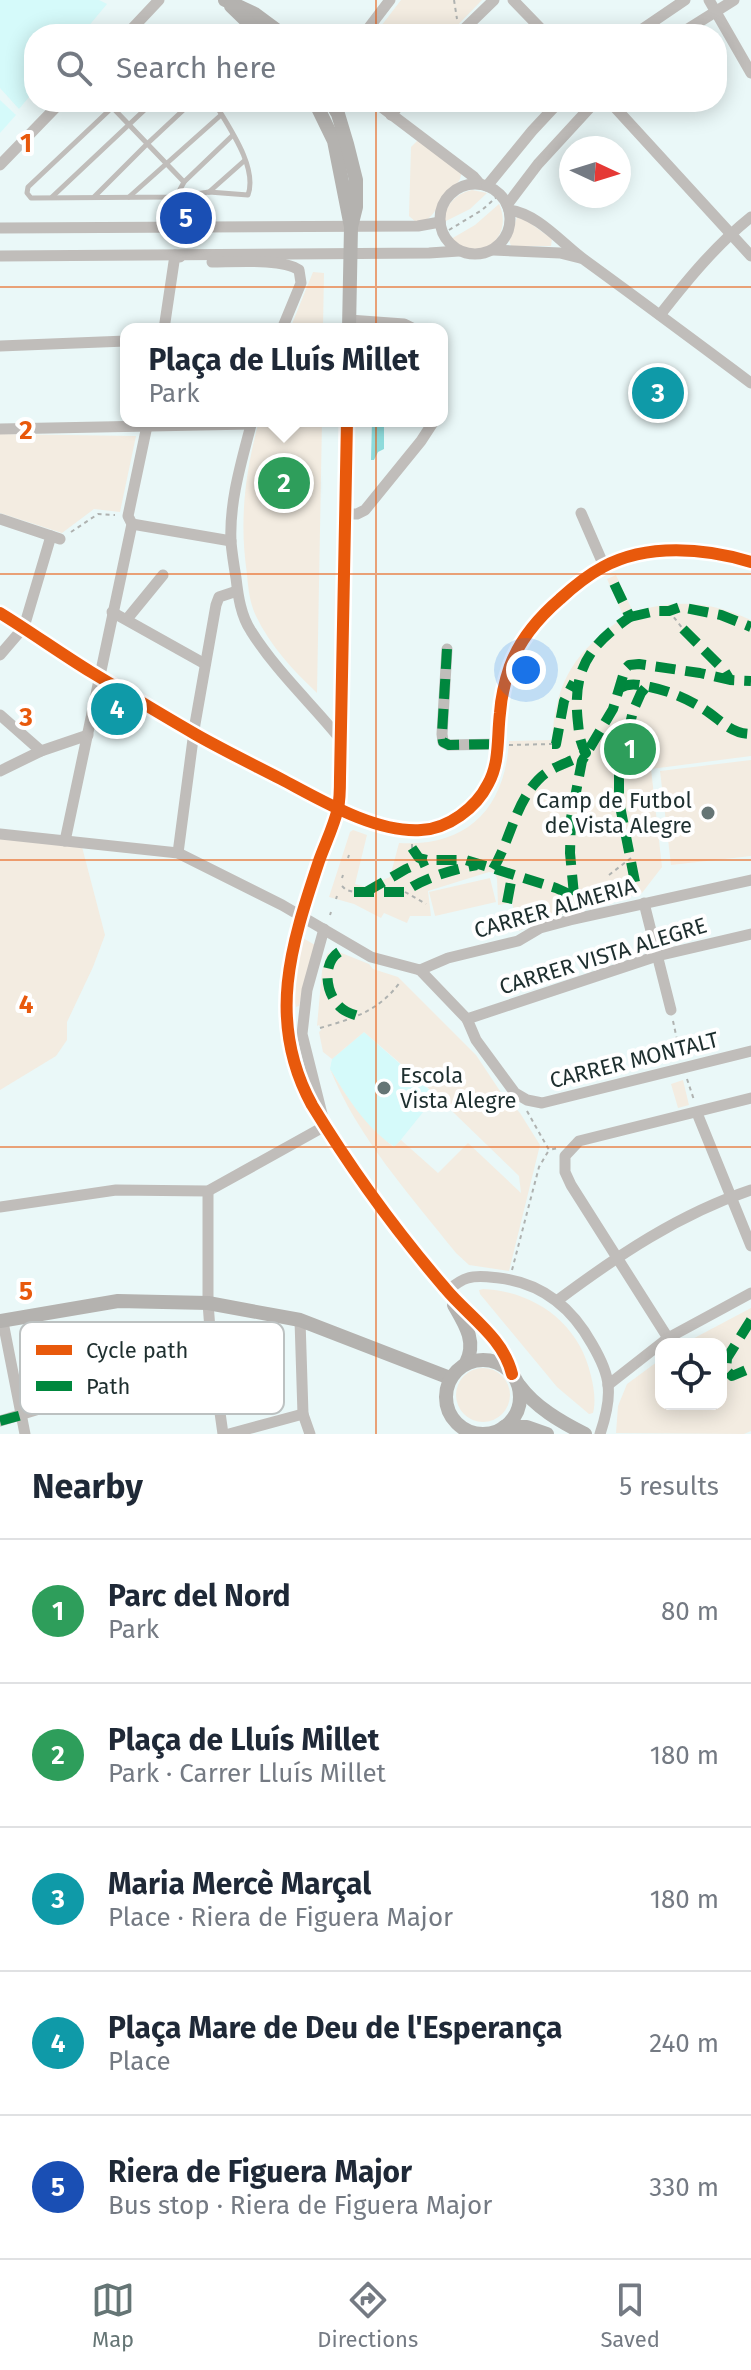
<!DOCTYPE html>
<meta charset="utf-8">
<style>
:root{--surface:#fff;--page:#f6f6f7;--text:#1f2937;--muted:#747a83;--line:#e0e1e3;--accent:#657575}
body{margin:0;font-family:"Fira Sans",sans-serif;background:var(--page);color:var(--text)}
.controls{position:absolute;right:24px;bottom:24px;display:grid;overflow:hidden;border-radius:16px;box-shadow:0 4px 20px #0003}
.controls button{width:72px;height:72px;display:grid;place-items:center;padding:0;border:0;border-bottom:2px solid var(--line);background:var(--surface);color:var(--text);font:40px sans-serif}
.compass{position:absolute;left:559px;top:136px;width:72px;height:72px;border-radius:50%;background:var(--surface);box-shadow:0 4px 20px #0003;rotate:94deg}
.you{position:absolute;left:526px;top:670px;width:28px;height:28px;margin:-20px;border:6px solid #fff;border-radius:50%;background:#1a73e8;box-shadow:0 0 0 12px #1a73e833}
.badge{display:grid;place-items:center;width:52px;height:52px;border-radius:50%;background:var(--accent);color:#fff;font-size:26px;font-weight:700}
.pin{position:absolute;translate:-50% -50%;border:4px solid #fff;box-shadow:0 2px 8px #0006}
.popup{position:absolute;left:120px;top:323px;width:328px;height:104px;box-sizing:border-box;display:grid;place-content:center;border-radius:16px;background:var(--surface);filter:drop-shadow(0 2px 6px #0005);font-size:26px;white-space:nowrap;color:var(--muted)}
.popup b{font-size:30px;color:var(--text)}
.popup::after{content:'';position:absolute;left:50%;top:100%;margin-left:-16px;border:16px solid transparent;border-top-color:var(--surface)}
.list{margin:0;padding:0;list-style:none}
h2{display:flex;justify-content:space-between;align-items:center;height:104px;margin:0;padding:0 32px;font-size:34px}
h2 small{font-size:26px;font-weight:400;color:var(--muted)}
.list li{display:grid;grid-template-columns:52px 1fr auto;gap:24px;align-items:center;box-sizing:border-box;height:144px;padding:0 32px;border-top:2px solid var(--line)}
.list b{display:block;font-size:30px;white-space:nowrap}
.list p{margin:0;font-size:26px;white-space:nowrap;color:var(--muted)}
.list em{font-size:26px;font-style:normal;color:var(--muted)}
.icon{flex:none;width:44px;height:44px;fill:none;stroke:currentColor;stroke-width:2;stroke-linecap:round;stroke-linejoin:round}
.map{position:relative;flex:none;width:751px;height:1434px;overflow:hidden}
.search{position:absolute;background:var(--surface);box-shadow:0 4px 20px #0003;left:24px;right:24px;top:24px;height:88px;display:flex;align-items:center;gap:20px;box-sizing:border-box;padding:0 28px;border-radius:32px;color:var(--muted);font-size:30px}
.sheet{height:824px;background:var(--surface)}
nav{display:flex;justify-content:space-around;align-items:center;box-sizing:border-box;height:112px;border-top:2px solid var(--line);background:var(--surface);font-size:22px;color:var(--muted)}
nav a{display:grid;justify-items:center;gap:4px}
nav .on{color:var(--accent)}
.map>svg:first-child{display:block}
.built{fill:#d5fafa}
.green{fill:#f3ece1}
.water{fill:#8edbdb}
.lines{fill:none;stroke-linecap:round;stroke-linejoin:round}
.path{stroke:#afb2b0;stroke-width:2;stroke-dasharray:4 4;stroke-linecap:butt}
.lane{stroke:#c0bdba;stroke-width:5}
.street{stroke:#c0bdba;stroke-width:11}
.secondary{stroke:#b4b2af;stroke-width:14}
.quiet{stroke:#00873e;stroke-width:10;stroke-dasharray:20 10;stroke-linecap:butt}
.cycleway-casing{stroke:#fff;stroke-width:17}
.cycleway{stroke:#e8590c;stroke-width:12}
.grid{fill:none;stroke:#e8590c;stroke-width:2;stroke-opacity:0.55}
.poi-dot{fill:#657575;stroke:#fff;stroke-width:3}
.labels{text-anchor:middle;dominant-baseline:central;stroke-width:8;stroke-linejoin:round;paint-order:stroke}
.poi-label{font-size:22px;fill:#1e2f2f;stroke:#fff;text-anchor:end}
.street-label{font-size:22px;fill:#1e2f2f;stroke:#fff}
.key{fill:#fff;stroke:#bcc1c1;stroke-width:2}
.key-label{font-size:22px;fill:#1e2f2f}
.grid-label{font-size:26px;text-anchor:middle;font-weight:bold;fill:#e8590c;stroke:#fff;stroke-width:8;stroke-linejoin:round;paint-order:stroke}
</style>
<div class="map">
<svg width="751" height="1434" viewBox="0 0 751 1434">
<rect width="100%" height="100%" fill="#eaf8f8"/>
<g class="built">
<path d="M0,0h99l8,4 -25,30h-48v57l-15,18 -19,-21z"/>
<path d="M0,100l16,15 -16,18z"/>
<path d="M364,1032l72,64 -41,51 -18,-12 -24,-28 -23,-38 2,-10z"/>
</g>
<g class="green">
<path d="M401,0h81l-33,34h-74z"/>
<path d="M418,140l43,33c0,12 -9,13 -16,21 -6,7 -8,17 -15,23 -6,5 -7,4 -13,6l-8,-7 2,-69z"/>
<path d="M472,190l15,3 -17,16 -26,13c1,-17 11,-28 28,-32z"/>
<path d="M499,204c16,34 -22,63 -48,35l24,-14z"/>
<path d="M517,217l6,1 29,21 -1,7h-40l-2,-6z"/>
<path d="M313,272l11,1 -1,56h-33z"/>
<path d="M259,421h63l-5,272c-23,-22 -47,-47 -61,-77 -6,-12 -8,-28 -9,-42 -8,-53 -2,-102 12,-153z"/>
<path d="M0,434l136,2 -16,76 -26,-3 -32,24 -62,-20z"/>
<path d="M616,575l17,37c43,-13 77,-11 118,8v136l-100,13 11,98 -20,26 -97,25 -26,13 -7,-28 -14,2 -1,-26 -2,-6 -6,-1 -61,19 3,25h-21l-3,7 -23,-10 -3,5 -27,-14 -25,-7 21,-65 3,-2 14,5 -12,49 11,3 24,-10 9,-34c69,4 106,-35 110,-102l43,-1c4,-61 23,-88 72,-123l-17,-38z"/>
<path d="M751,760v96l-80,9 -11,-94z"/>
<path d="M0,834l81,9 24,92 -12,32 -26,55v18l-11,16 -56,34z"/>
<path d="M490,878l6,24 -61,14 -6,-24z"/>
<path d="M301,937l14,8 -16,61 -3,1 -2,-10z"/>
<path d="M334,950l35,14 4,5 25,8 78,78 26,39 18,19 20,32 -31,126 -40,-6 -13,-12c-46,-58 -98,-115 -126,-184 18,30 35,57 64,78l7,-7 37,33 30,-30 53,50 -2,-17 -96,-93 -59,-51 -32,27 -9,-7 -4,-20 2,-2 -2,-5 -2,1 5,-55 5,-17z"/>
<path d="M683,1080l6,25 -11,3 -7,-24z"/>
<path d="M483,1289c52,2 97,35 108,87 3,12 5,25 2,37l-4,1 -32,-27 -77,-93 -1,-4z"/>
<path d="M751,1308v123l-7,3 -128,-1 2,-27 9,-22 34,-25v45h60v-60h-38z"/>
<circle cx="483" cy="1395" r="27"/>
</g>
<path class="water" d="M372,421h12v28l-6,3 -4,8h-3z"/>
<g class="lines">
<g class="path">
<path d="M454,0l3,19"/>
<path d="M449,230l33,-20 18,-16"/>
<path d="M71,532l27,-18 17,1"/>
<path d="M669,611l14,18"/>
<path d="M509,745l43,-1"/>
<path d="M579,818l2,9"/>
<path d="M412,844v4"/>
<path d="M348,858l1,-3"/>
<path d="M609,875l22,-17"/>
<path d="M342,878l1,-3"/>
<path d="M342,886l4,4 8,2"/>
<path d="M636,886l1,8"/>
<path d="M405,892l21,12"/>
<path d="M336,899l1,-3"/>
<path d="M330,915l1,-3"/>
<path d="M673,1021l8,37"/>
<path d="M320,1028c35,-10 59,-17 81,-47"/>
<path d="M687,1079l7,21"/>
<path d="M527,1111l22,39 9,-2"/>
<path d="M512,1270l27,-103 10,-17"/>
</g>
<g class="lane">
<path d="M118,102l-90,85 -1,6 4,5 145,-1 33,-5 39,3c10,-28 -20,-69 -34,-93"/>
<path d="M112,107l72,75 -8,15 -1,29"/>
<path d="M184,182l49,-47"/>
<path d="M209,192l35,-31"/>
<path d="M52,197l101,-95"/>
<path d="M94,197l53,-53 45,-42"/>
<path d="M129,197l92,-82"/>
</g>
<g class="street">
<path d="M513,0l33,34"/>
<path d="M709,0l42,73"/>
<path d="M127,34l32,-34"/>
<path d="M364,34l26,-34"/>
<path d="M459,34l35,-34"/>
<path d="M635,34l50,-34"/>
<path d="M680,34l54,-34"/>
<path d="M375,102l99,75 6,7"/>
<path d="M610,102l141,154"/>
<path d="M391,115l11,-13"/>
<path d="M0,165l61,-63"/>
<circle cx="475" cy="219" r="35"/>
<path d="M487,186l45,-55 27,-29"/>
<path d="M507,205l31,-41 57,-62"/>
<path d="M509,210c30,4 53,34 77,51 55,40 110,81 165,122"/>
<path d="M0,228l418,-2 22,-4"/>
<path d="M493,250l67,3 20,5"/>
<path d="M0,256l429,-3 30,-2"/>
<path d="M212,262c21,0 71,-4 87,8l2,13 -19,46"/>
<path d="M660,315c28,-36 56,-70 91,-98"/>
<path d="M349,320l55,4 10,5"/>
<path d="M164,329l11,-74 5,2"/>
<path d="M0,346l126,-5"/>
<path d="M252,421c-10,39 -23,80 -21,121 1,12 3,24 5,36 2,18 5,38 15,53 25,40 61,73 90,109"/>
<path d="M0,429l251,-5"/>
<path d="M581,513l23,53"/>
<path d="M345,514h12l8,-4 56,-69 13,-20"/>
<path d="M0,519l60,20"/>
<path d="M132,524l99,17"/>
<path d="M112,612l93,52"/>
<path d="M0,613c31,19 60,40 91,59 35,21 69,42 104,62 28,16 57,30 86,45 40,21 94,54 140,51 27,-1 55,-22 67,-46 12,-21 9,-47 12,-71 1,-15 5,-32 10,-47 10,-27 28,-48 50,-67 13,-12 28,-24 43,-32 44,-24 102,-19 148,-5"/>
<path d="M127,619l36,-44"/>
<path d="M447,649l-5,85 1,8 6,3 50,-1"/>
<path d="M0,655l24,-28 27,-91"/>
<path d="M0,715l41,36"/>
<path d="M0,771l41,-20 47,-16"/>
<path d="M0,834l178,19 104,52 89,52 49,13"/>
<path d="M65,841l67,-317 -4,-8 20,-95"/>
<path d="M178,853l17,-129 21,-119 3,-8 18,-6"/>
<path d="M644,903l27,107"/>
<path d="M420,970l47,49 9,21 39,53 12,7 15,3 209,-52"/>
<path d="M420,970l28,-12 70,-17 22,-13 30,-8 181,-40"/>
<path d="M467,1019l190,-63 94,-22"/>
<path d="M697,1113l54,133"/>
<path d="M208,1191v112l4,53 11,78"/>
<path d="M0,1207l116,-17 92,1 117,-65 -23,-92 5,-44 17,-61"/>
<path d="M447,1291c6,-5 13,-11 21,-13 10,-3 21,-1 31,0 43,5 73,30 93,66 7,12 15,27 16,41 2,15 -3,34 -8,49"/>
<path d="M558,1300c59,-44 121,-86 193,-110"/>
<path d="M300,1320l3,94 7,20"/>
<path d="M3,1322l22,112"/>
<path d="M668,1338l-97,-153 -6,-13v-16l14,-15 172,-43"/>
<path d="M608,1385l60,-47 83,-45"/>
<path d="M0,1421l212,-65"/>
<path d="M229,1434l74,-20"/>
</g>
<g class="secondary">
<path d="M225,0l30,14 27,20"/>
<path d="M231,6l29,28"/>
<path d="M315,102l19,39 17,86"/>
<path d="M331,102l7,12 9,30 9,36v27l-5,20 -2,102"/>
<path d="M347,421l-7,357c0,10 0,21 -2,30 -4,18 -13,36 -19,53 -28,84 -53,160 -7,244 39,64 84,126 133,183 23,28 58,49 67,86"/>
<path d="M454,1305c11,19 23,37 12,58"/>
<path d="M0,1321l118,-20 90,2 92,17 150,58"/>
<circle cx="483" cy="1397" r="37"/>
<path d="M519,1385c16,22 42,37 66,49"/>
<path d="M504,1427h23l20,7"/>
</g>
<g class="quiet">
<path d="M630,617l26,-6h13l11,-4 41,8 30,12"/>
<path d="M683,629l41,41 6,10"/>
<path d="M447,649l-5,85 1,8 6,3 50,-1"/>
<path d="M620,688c10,-6 19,-3 30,-1 19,4 36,11 52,21 17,10 28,26 49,26"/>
<path d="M552,744h4l8,-43 10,-19"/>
<path d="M412,848l7,10 8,2h39l90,28 24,11 3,9"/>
<path d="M493,869c17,-28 22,-65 45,-89 14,-15 33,-17 48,-27 -6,-9 -7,-20 -8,-30 -6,-52 10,-77 52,-106l-19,-40"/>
<path d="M635,882l-16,-81v-30l14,-60 8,-18 6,-7"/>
<path d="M354,892h51c15,-13 52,-24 72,-27"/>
<path d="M366,892l40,-23 21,-9"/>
<path d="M574,895l-4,-42 1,-35 11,-57 31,-52 12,-40 4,-4 10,-1 61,9 30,7 21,1"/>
<path d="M507,903l5,-27"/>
<path d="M560,914l7,-22"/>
<path d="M339,952c-17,11 -14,41 1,55 5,5 12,7 18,9"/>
<path d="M751,1320l-24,38 -1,12 6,6 19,-8"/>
<path d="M0,1421l22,-6"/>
</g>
<g class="cycleway-casing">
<g id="cycleway">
<path d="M347,421l-7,357c0,10 0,21 -2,30 -4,18 -13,36 -19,53 -28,84 -53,160 -7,244 39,64 84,126 133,183 23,28 58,49 67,86"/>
<path d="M0,613c31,19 60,40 91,59 35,21 69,42 104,62 28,16 57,30 86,45 40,21 94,54 140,51 27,-1 55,-22 67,-46 12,-21 9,-47 12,-71 1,-15 5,-32 10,-47 10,-27 28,-48 50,-67 13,-12 28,-24 43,-32 44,-24 102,-19 148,-5"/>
</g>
</g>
<use href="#cycleway" class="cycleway"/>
</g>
<path class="grid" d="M376,0v34M376,102v1332M0,287h751M0,574h751M0,860h751M0,1147h751"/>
<g class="poi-dot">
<circle cx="708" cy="813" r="8"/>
<circle cx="384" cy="1088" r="8"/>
</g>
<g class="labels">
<g class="poi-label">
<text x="692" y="800">Camp de Futbol<tspan x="692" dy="25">de Vista Alegre</tspan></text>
<text x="400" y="1075" text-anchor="start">Escola<tspan x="400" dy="25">Vista Alegre</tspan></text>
</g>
<g class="street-label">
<text transform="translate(555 908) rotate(-16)">CARRER ALMERIA</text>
<text transform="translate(603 956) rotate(-17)">CARRER VISTA ALEGRE</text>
<text transform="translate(634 1060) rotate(-14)">CARRER MONTALT</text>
</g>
</g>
<rect x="20" y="1322" width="264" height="92" rx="12" class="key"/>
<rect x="36" y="1345" width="36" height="10" fill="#e8590c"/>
<rect x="36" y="1381" width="36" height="10" fill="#00873e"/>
<g class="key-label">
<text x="86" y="1358">Cycle path</text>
<text x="86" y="1394">Path</text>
</g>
<g class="grid-label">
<text x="26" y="152">1</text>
<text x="26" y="439">2</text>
<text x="26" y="726">3</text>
<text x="26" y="1013">4</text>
<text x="26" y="1300">5</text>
</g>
</svg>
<div class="controls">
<button><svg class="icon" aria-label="locate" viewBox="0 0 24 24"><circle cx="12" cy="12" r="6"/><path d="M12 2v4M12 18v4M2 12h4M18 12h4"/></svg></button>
</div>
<svg class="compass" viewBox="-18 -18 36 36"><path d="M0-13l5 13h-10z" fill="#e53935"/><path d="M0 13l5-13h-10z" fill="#747a83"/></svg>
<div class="you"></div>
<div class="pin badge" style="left:630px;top:749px;background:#2e9e5b">1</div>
<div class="pin badge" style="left:284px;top:483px;background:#2e9e5b">2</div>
<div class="popup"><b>Plaça de Lluís Millet</b>Park</div>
<div class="pin badge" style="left:658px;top:393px;background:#0f9aa8">3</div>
<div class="pin badge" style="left:117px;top:709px;background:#0f9aa8">4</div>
<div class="pin badge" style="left:186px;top:218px;background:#1a4fb4">5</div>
<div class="search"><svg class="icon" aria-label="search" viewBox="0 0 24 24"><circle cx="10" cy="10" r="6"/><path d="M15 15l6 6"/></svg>Search here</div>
</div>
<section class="sheet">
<h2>Nearby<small>5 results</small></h2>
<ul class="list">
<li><span class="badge" style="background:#2e9e5b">1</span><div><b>Parc del Nord</b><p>Park</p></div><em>80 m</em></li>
<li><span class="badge" style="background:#2e9e5b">2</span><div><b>Plaça de Lluís Millet</b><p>Park · Carrer Lluís Millet</p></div><em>180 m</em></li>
<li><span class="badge" style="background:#0f9aa8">3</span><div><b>Maria Mercè Marçal</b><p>Place · Riera de Figuera Major</p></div><em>180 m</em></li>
<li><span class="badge" style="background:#0f9aa8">4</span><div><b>Plaça Mare de Deu de l'Esperança</b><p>Place</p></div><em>240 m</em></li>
<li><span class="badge" style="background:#1a4fb4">5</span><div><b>Riera de Figuera Major</b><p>Bus stop · Riera de Figuera Major</p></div><em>330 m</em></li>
</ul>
</section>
<nav>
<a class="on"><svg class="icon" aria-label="map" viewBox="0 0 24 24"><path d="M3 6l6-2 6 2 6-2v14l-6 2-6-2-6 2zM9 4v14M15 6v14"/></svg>Map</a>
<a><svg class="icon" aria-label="directions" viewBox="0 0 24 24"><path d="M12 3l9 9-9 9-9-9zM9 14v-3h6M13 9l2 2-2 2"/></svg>Directions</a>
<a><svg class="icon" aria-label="saved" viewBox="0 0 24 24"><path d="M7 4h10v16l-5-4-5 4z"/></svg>Saved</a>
</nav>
